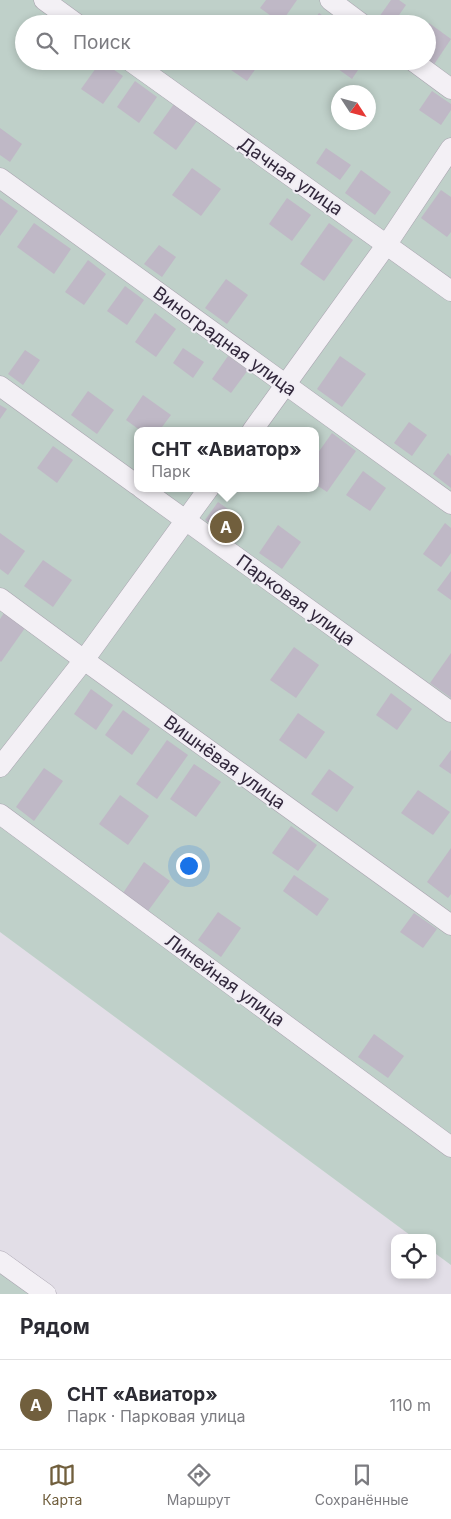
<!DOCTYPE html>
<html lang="ru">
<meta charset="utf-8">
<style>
:root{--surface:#fff;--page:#f7f7f7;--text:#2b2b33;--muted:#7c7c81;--line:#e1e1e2;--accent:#715f3d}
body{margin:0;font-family:Inter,sans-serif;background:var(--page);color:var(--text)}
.controls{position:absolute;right:15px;bottom:15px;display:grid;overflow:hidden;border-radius:10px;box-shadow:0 2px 8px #0003}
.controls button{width:45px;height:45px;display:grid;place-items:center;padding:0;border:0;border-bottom:1px solid var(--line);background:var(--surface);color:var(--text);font:25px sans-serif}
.compass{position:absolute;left:331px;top:85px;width:45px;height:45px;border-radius:50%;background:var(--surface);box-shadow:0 2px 8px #0003;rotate:126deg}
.you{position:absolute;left:188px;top:865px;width:18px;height:18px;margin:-12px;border:4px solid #fff;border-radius:50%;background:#1a73e8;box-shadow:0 0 0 8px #1a73e833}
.badge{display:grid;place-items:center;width:32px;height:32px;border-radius:50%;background:var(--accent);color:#fff;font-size:16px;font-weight:700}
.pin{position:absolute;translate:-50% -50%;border:2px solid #fff;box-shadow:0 1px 5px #0006}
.popup{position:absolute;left:134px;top:427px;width:185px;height:65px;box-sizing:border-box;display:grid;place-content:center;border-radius:10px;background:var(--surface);filter:drop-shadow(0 1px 4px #0005);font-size:16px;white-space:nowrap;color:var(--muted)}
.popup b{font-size:19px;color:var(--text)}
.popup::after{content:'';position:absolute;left:50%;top:100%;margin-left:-10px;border:10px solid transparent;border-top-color:var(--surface)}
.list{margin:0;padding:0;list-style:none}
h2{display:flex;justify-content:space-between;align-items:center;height:65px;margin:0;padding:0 20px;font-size:21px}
h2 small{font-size:16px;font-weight:400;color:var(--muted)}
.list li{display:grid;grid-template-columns:32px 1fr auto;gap:15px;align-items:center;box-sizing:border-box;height:90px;padding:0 20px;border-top:1px solid var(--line)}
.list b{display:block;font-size:19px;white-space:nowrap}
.list p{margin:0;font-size:16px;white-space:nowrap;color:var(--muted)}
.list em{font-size:16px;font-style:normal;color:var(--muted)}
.icon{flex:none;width:28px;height:28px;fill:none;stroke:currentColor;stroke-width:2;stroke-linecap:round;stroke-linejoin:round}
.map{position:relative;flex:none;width:451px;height:1294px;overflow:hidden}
.search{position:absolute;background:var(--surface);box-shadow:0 2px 8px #0003;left:15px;right:15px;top:15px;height:55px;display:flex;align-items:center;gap:12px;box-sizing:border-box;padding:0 18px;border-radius:28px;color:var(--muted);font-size:19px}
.sheet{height:155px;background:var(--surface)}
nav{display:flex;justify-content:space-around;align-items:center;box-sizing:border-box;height:70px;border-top:1px solid var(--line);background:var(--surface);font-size:14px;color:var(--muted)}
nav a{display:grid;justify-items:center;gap:2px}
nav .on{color:var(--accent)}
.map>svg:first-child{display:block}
.green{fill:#bfd0c9;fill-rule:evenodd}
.building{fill:#bfb8c6}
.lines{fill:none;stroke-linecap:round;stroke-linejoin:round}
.minor-casing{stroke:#aaa4b0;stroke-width:21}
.minor{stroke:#f3f0f5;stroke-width:20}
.labels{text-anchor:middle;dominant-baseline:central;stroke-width:4;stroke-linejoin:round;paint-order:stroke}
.street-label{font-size:18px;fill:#32283c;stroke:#f0edf4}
</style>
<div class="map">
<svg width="451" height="1294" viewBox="0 0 451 1294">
<rect width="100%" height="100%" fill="#e2dee7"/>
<g class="green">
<path d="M0,0h451v1265l-19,-14v-13h-18l-414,-306zM24,24h403v37h-403zM338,92h30v30h-30zM137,431h178v57h-178z"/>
<path d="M0,1258l52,36h-52z"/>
</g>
<g class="building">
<path d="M266,0h31l-16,23 -21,-15z"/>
<path d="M391,0h8l7,5 -13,19h-5l-9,-7z"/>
<path d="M319,13l16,11h-24z"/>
<path d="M137,17l9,7h-14z"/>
<path d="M429,23l22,16 -18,27 -6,-4v-36z"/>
<path d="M101,61l22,15 -20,28 -22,-15z"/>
<path d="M218,61h43l-14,20z"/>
<path d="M327,61h37l-12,18z"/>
<path d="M135,81l22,16 -18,26 -22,-16z"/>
<path d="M432,91l19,13v6l-10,15 -22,-15z"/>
<path d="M174,104l23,17 -21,29 -23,-17z"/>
<path d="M0,128l22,16 -12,18 -10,-7z"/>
<path d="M326,148l25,17 -11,15 -24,-17z"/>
<path d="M192,168l29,21 -20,27 -29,-21z"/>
<path d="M361,170l30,22 -16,23 -30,-22z"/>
<path d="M441,190l10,7v35l-4,5 -26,-19z"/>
<path d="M0,198l18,13 -18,25z"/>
<path d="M287,198l24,17 -19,26 -23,-17z"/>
<path d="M34,223l37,26 -17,25 -37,-27z"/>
<path d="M329,223l24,17 -29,41 -24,-17z"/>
<path d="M159,245l17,12 -14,20 -18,-13z"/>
<path d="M88,260l18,14 -22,31 -19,-13z"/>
<path d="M226,279l22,16 -21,29 -22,-16z"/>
<path d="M125,286l19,14 -17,25 -20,-14z"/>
<path d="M155,313l21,16 -20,28 -21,-15z"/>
<path d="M183,348l21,14 -11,16 -20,-15z"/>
<path d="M25,350l15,10 -17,25 -15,-11z"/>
<path d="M228,356l20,14 -17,23 -19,-14z"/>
<path d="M340,356l26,18 -24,33 -25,-18z"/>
<path d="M88,391l26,19 -17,24 -26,-19z"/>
<path d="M143,395l28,20 -12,16h-18l-15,-11z"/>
<path d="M0,405l7,4 -7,10z"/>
<path d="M409,422l18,13 -15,21 -18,-13z"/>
<path d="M332,433l24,18 -29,41 -12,-8v-27z"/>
<path d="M53,446l20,14 -16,23 -20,-15z"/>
<path d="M448,453l3,3v32l-18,-14z"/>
<path d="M363,471l23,17 -16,23 -24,-16z"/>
<path d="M218,502l25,18 -14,18 -24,-18z"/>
<path d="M445,523l6,5v25l-10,14 -18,-13z"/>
<path d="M278,525l23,17 -19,27 -23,-16z"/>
<path d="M0,533l25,18 -17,24 -8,-6z"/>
<path d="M43,560l29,20 -19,27 -29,-21z"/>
<path d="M451,571v29l-14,-10z"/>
<path d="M4,613l21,15 -24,34 -1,-1v-42z"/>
<path d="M294,647l25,18 -23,33 -26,-18z"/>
<path d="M451,653v45l-21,-15z"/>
<path d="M91,689l22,16 -17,25 -22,-16z"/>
<path d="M391,693l21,16 -15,21 -21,-15z"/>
<path d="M123,710l27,19 -18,26 -27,-20z"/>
<path d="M298,713l27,19 -19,27 -27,-19z"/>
<path d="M167,740l21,15 -31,44 -21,-15z"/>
<path d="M451,750v24l-12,-8z"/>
<path d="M194,764l27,18 -25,35 -26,-18z"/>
<path d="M44,768l19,13 -29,40 -18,-14z"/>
<path d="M329,769l25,18 -17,25 -26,-18z"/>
<path d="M418,790l32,22 -17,23 -32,-22z"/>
<path d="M120,795l29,21 -21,29 -29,-21z"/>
<path d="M291,826l26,19 -19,26 -26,-18z"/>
<path d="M451,848v46l-3,4 -21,-16z"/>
<path d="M144,862l26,19 -22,30 -25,-18z"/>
<path d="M294,875l35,24 -12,17 -34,-25z"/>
<path d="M218,912l23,16 -20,29 -23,-17z"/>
<path d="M414,913l23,16 -14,19 -23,-16z"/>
<path d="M374,1034l30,22 -16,22 -30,-21z"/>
</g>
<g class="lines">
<g class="minor-casing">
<g id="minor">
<path d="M44,0l33,24"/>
<path d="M330,0l32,24"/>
<path d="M130,61l321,230"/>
<path d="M413,61l38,28"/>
<path d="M0,178l451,326"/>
<path d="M0,386l137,99"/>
<path d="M252,431l135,-187 64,-96"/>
<path d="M141,488l310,224"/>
<path d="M0,598l84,62 367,265"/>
<path d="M0,767l84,-107 125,-172"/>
<path d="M0,814l451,333"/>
<path d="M0,1261l46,33"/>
</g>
</g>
<use href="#minor" class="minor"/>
</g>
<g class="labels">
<g class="street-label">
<text transform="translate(291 176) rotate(35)">Дачная улица</text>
<text transform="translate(225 341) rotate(36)">Виноградная улица</text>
<text transform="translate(296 600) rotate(36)">Парковая улица</text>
<text transform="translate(225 762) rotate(36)">Вишнёвая улица</text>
<text transform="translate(225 980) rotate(36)">Линейная улица</text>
</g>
</g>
</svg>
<div class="controls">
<button><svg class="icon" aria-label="locate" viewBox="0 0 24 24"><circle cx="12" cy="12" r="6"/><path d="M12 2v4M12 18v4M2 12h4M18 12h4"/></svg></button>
</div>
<svg class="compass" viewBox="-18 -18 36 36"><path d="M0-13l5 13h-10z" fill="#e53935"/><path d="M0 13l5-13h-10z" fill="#7c7c81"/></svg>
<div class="you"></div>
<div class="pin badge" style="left:226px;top:527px">A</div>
<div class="popup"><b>СНТ «Авиатор»</b>Парк</div>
<div class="search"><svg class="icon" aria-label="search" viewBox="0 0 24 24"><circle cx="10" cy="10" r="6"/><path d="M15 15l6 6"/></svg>Поиск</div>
</div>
<section class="sheet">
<h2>Рядом<small></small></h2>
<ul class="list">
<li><span class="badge">A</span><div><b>СНТ «Авиатор»</b><p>Парк · Парковая улица</p></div><em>110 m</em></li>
</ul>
</section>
<nav>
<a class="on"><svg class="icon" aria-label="map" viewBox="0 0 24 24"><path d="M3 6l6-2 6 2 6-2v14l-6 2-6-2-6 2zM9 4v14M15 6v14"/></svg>Карта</a>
<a><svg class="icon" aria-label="directions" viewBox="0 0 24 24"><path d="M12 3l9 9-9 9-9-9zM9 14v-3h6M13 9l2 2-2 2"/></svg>Маршрут</a>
<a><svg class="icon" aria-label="saved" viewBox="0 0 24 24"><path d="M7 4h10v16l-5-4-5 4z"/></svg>Сохранённые</a>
</nav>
